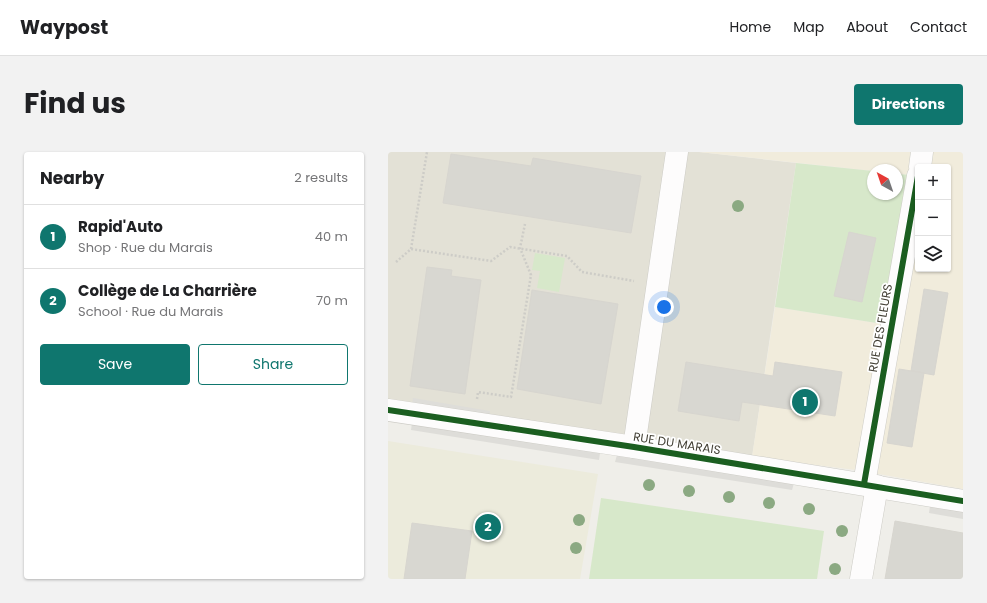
<!DOCTYPE html>
<meta charset="utf-8">
<style>
:root{--surface:#fff;--page:#f2f2f2;--text:#202124;--muted:#757577;--line:#e0e0e0;--accent:#0f766e}
body{margin:0;font-family:Poppins,sans-serif;background:var(--page);color:var(--text)}
.controls{position:absolute;right:12px;top:12px;display:grid;overflow:hidden;border-radius:4px;box-shadow:0 1px 3px #0004}
.controls button{width:36px;height:36px;display:grid;place-items:center;padding:0;border:0;border-bottom:1px solid var(--line);background:var(--surface);color:var(--text);font:20px sans-serif}
.compass{position:absolute;left:479px;top:12px;width:36px;height:36px;border-radius:50%;background:var(--surface);box-shadow:0 1px 3px #0004;rotate:320deg}
.you{position:absolute;left:276px;top:155px;width:14px;height:14px;margin:-10px;border:3px solid #fff;border-radius:50%;background:#1a73e8;box-shadow:0 0 0 6px #1a73e833}
.badge{display:grid;place-items:center;width:26px;height:26px;border-radius:50%;background:var(--accent);color:#fff;font-size:13px;font-weight:700}
.pin{position:absolute;translate:-50% -50%;border:2px solid #fff;box-shadow:0 1px 4px #0006}
.list{margin:0;padding:0;list-style:none}
h2{display:flex;justify-content:space-between;align-items:center;height:52px;margin:0;padding:0 16px;font-size:17px}
h2 small{font-size:13px;font-weight:400;color:var(--muted)}
.list li{display:grid;grid-template-columns:26px 1fr auto;gap:12px;align-items:center;box-sizing:border-box;height:64px;padding:0 16px;border-top:1px solid var(--line)}
.list b{display:block;font-size:15px;white-space:nowrap}
.list p{margin:0;font-size:13px;white-space:nowrap;color:var(--muted)}
.list em{font-size:13px;font-style:normal;color:var(--muted)}
.actions{display:flex;gap:8px;padding:12px 16px}
.actions a{flex:1;padding:9px 0;border:1px solid var(--accent);border-radius:4px;text-align:center;font-size:14px;color:var(--accent)}
.actions .main{background:var(--accent);color:#fff}
.icon{flex:none;width:22px;height:22px;fill:none;stroke:currentColor;stroke-width:2;stroke-linecap:round;stroke-linejoin:round}
.map{position:relative;flex:none;width:575px;height:427px;overflow:hidden;border-radius:4px}
header{display:flex;align-items:center;gap:24px;box-sizing:border-box;height:56px;padding:0 20px;background:var(--surface);border-bottom:1px solid var(--line)}
header strong{font-size:19px}
nav{display:flex;gap:22px;margin-inline-start:auto;font-size:14px}
.intro{display:flex;align-items:center;justify-content:space-between;box-sizing:border-box;height:96px;padding:0 24px}
h1{margin:0;font-size:28px}
.button{padding:10px 18px;border-radius:4px;background:var(--accent);color:#fff;font-size:14px;font-weight:700}
main{display:flex;gap:24px;padding:0 24px}
aside{flex:1;background:var(--surface);border-radius:4px;box-shadow:0 1px 3px #0004}
.map>svg:first-child{display:block}
.residential{fill:#e3e1d6}
.commercial{fill:#f1ecdc;fill-rule:evenodd}
.education{fill:#ecebdc}
.green{fill:#d7e8ca}
.parking{fill:#deddd9}
.building{fill:#d8d7d1;stroke:#d7d5cf}
.lines{fill:none;stroke-linecap:round;stroke-linejoin:round}
.minor-casing{stroke:#cdccc6;stroke-width:23}
.path{stroke:#cdccc7;stroke-width:2.5;stroke-dasharray:2 2;stroke-linecap:butt}
.minor{stroke:#fdfcfc;stroke-width:22}
.cycleway-casing{stroke:#fff;stroke-width:8}
.cycleway{stroke:#1b5e20;stroke-width:6}
.tree{fill:#8ba982}
.labels{text-anchor:middle;dominant-baseline:central;stroke-width:3.5;stroke-linejoin:round;paint-order:stroke}
.street-label{font-size:12px;fill:#444136;stroke:#fff}
</style>
<header>
<strong>Waypost</strong>
<nav><a>Home</a><a>Map</a><a>About</a><a>Contact</a></nav>
</header>
<div class="intro"><h1>Find us</h1><a class="button">Directions</a></div>
<main>
<aside>
<h2>Nearby<small>2 results</small></h2>
<ul class="list">
<li><span class="badge">1</span><div><b>Rapid'Auto</b><p>Shop · Rue du Marais</p></div><em>40 m</em></li>
<li><span class="badge">2</span><div><b>Collège de La Charrière</b><p>School · Rue du Marais</p></div><em>70 m</em></li>
</ul>
<div class="actions"><a class="main">Save</a><a>Share</a></div>
</aside>
<div class="map">
<svg width="575" height="427" viewBox="0 0 575 427">
<rect width="100%" height="100%" fill="#efeee9"/>
<path class="residential" d="M0,0h311l97,11 -44,294 -364,-51z"/>
<path class="commercial" d="M311,0h264v337l-107,-19 -104,-13 23,-150 108,17 27,-149 -13,-1v-4l-24,1zM530,15h30v102h-30z"/>
<path class="education" d="M0,289l210,33 -18,105h-192z"/>
<g class="green">
<path d="M408,11l77,8v23h24v-20l14,1 -28,149 -108,-17z"/>
<path d="M147,101l30,5 -6,34 -22,-4 3,-17 -8,-1z"/>
<path d="M213,346l223,33 -7,48h-228z"/>
</g>
<g class="parking">
<path d="M25,246l77,13 -1,8 -77,-13z"/>
<path d="M24,271l188,30 -1,7 -188,-30z"/>
<path d="M229,303l177,28 -2,7 -177,-28z"/>
<path d="M542,354l33,5v8l-34,-6z"/>
</g>
<g class="building">
<path d="M63,2l80,12 2,-8 108,18 -10,57 -188,-30z"/>
<path d="M461,80l27,6 -14,64 -28,-6z"/>
<path d="M39,115l25,3 -1,6 30,4 -16,114 -55,-8z"/>
<path d="M536,137l24,4 -14,82 -23,-4z"/>
<path d="M144,138l86,14 -17,100 -84,-15z"/>
<path d="M298,210l87,14 2,-14 67,10 -7,44 -93,-14 -3,19 -61,-10z"/>
<path d="M511,217l25,4 -12,74 -25,-4z"/>
<path d="M507,369l68,12v46h-78z"/>
<path d="M24,371l60,8 -7,48h-61z"/>
</g>
<g class="lines">
<g class="minor-casing">
<g id="minor">
<path d="M532,15l2,-15"/>
<path d="M0,258l246,37 329,54"/>
<path d="M246,295l43,-295"/>
<path d="M476,332l54,-308"/>
<path d="M473,427l16,-93"/>
</g>
</g>
<g class="path">
<path d="M23,97l16,-97"/>
<path d="M8,110l15,-13 80,12 19,-14 57,9 15,16 52,9"/>
<path d="M89,247l1,-7 33,5 20,-122 -11,-27 5,-24"/>
</g>
<use href="#minor" class="minor"/>
<g class="cycleway-casing">
<g id="cycleway">
<path d="M0,258l246,37 329,54"/>
<path d="M476,332l54,-308"/>
</g>
</g>
<use href="#cycleway" class="cycleway"/>
</g>
<g class="tree">
<circle cx="350" cy="54" r="6"/>
<circle cx="261" cy="333" r="6"/>
<circle cx="301" cy="339" r="6"/>
<circle cx="341" cy="345" r="6"/>
<circle cx="381" cy="351" r="6"/>
<circle cx="421" cy="357" r="6"/>
<circle cx="191" cy="368" r="6"/>
<circle cx="454" cy="379" r="6"/>
<circle cx="188" cy="396" r="6"/>
<circle cx="447" cy="417" r="6"/>
</g>
<g class="labels">
<g class="street-label">
<text transform="translate(492 176) rotate(-80)">RUE DES FLEURS</text>
<text transform="translate(289 291) rotate(9)">RUE DU MARAIS</text>
</g>
</g>
</svg>
<div class="controls">
<button>+</button>
<button>−</button>
<button><svg class="icon" aria-label="layers" viewBox="0 0 24 24"><path d="M12 4l9 5-9 5-9-5zM3 14l9 5 9-5"/></svg></button>
</div>
<svg class="compass" viewBox="-18 -18 36 36"><path d="M0-13l5 13h-10z" fill="#e53935"/><path d="M0 13l5-13h-10z" fill="#757577"/></svg>
<div class="you"></div>
<div class="pin badge" style="left:417px;top:250px">1</div>
<div class="pin badge" style="left:100px;top:375px">2</div>
</div>
</main>
